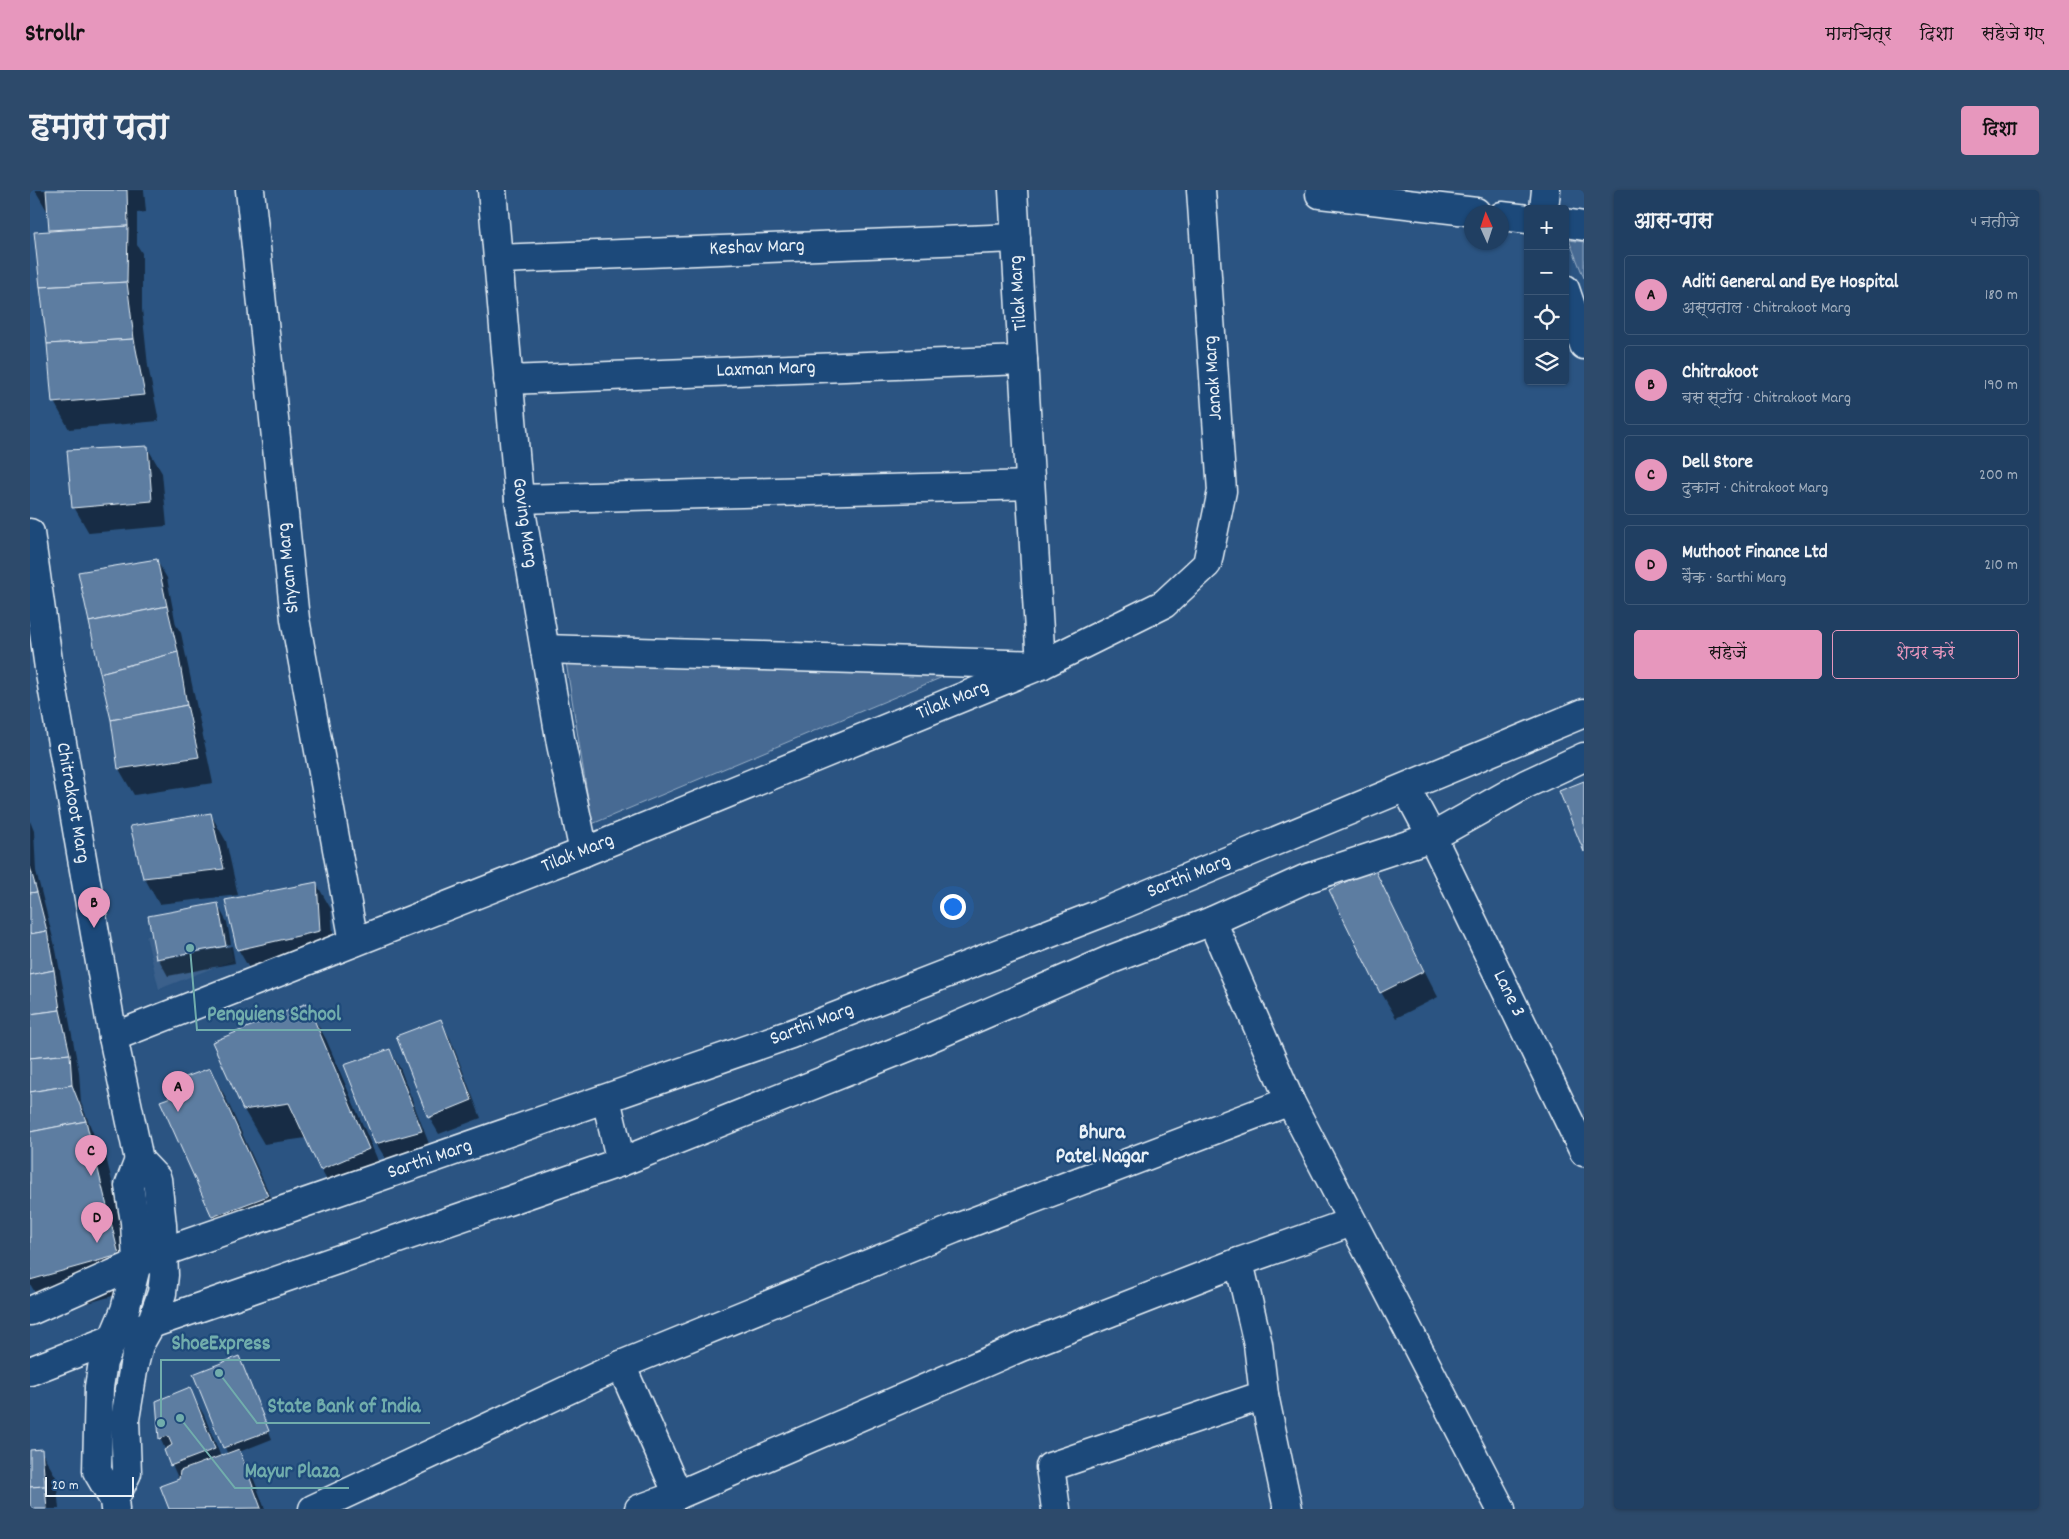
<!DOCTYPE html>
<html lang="hi">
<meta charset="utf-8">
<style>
:root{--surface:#203f62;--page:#2d4a6b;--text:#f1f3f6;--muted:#a2afbe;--line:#3d5877;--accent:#e797bd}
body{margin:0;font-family:Dekko,"Playpen Sans Deva",sans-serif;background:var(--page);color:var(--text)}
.controls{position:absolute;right:15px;top:15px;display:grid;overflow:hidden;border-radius:5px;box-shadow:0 1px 4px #0004}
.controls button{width:45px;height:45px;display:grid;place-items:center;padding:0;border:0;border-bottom:1px solid var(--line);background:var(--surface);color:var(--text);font:25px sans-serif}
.compass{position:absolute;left:1434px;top:15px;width:45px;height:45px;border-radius:50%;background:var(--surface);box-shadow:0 1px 4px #0004;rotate:357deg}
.scale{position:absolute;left:15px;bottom:12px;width:89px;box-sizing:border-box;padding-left:5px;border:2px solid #e8f1f8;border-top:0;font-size:14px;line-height:18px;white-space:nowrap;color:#e8f1f8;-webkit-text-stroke:4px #1f4a7a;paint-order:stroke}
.you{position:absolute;left:922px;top:716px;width:18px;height:18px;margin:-12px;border:4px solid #fff;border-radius:50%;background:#1a73e8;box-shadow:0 0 0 8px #1a73e833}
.badge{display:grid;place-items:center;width:32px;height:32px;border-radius:50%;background:var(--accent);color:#111;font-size:16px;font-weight:700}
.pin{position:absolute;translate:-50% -41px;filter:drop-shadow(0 1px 2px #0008)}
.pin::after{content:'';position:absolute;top:26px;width:18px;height:15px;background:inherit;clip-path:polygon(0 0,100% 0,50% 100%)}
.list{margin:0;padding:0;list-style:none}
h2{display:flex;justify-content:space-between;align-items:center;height:65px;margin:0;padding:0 20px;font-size:21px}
h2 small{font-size:16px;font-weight:400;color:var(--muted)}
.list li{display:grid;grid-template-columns:32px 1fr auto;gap:15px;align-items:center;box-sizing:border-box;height:80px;margin:0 10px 10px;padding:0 10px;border:1px solid var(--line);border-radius:5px}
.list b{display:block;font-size:19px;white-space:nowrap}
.list p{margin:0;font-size:16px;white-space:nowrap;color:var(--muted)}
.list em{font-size:16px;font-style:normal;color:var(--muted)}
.actions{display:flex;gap:10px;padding:15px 20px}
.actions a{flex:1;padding:11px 0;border:1px solid var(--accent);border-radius:5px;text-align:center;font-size:18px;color:var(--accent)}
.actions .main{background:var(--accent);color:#111}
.icon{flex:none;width:28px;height:28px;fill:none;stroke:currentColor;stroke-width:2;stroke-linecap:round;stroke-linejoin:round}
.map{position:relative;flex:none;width:1554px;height:1319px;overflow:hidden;border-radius:5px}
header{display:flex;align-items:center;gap:30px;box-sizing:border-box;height:70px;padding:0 25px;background:var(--accent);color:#111}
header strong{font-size:24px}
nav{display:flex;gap:28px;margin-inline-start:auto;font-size:18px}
.intro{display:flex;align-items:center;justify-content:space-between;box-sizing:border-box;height:120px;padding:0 30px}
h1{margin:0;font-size:35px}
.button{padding:12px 22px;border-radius:5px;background:var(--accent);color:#111;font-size:18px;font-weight:700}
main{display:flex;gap:30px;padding:0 30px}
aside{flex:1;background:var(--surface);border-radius:5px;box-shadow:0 1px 4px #0004}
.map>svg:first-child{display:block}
.built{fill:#3a608b}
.green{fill:#476b93;stroke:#98aec6}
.shadow{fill:#0007}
.building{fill:#5d7da1;stroke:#e8f1f8}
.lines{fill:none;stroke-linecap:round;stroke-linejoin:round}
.minor-casing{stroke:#e8f1f8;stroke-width:31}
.minor{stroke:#1f4a7a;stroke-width:28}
.labels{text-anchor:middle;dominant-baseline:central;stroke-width:4.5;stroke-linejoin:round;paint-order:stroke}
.street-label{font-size:20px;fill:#e8f1f8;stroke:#1f4a7a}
.neighbourhood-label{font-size:21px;font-weight:bold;fill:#e8f1f8;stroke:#1f4a7a}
.leader{fill:none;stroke:#71adac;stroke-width:2}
.callout-dot{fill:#71adac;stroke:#1f4a7a;stroke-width:2}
.callout-label{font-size:21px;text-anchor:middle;font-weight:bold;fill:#71adac;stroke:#1f4a7a;stroke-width:4.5;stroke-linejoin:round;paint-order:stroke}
</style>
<header>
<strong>Strollr</strong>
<nav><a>मानचित्र</a><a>दिशा</a><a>सहेजे गए</a></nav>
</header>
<div class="intro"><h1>हमारा पता</h1><a class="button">दिशा</a></div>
<main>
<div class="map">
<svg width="1554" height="1319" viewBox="0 0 1554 1319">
<rect width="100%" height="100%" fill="#2b5482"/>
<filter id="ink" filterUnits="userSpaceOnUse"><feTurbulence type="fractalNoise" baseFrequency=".02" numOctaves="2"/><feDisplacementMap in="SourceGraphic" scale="10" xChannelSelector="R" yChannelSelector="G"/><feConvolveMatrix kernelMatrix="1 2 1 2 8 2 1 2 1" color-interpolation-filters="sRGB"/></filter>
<g filter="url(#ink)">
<path class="built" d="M194,733l9,37 -74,29 -13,-53z"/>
<g class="green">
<path d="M1539,50l15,2v36z"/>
<path d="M970,463l-408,171 -26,-162z"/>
</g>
<g class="shadow">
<path d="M5,0h109l2,22 -9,1v32l5,8v56l6,57 11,55 -90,8 -15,-27 -3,-170 -2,-18z"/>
<path d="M117,257l15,26 5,53 -78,7 -15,-26z"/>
<path d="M127,371l10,17 9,47 5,8 32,150 -79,12 -15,-26 -7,-50z"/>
<path d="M181,625l15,26 12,54 -79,9 -15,-27z"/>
<path d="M0,631l4,10 2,40 20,79 23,122 2,31 15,37 10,17 32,132 -90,25 -18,-30z"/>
<path d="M1343,680l65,127 -42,21 -15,-26z"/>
<path d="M286,693l15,26 4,48 -82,18 -15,-26z"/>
<path d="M187,714l10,18 4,22 -69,13v2l70,-13 3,17 -67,13 -10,-18z"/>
<path d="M276,815l20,34 62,145 -47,20 -20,-34 -15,-32 -42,6 -20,-34 -30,-67z"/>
<path d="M410,830l10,18 31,80 -42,16 -10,-17z"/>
<path d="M360,860l10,18 31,81 -44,12 -11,-18z"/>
<path d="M180,880l15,26 57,126 -54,21 -15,-26 -40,-119z"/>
<path d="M209,1167l33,82 -33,13 14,25 12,32h-95l-8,-23 17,-6 -19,-42 29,-49 15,26 17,42 7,-2 -33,-81z"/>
<path d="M11,1261l15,26 3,32h-29v-57z"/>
</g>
<g class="building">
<path d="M16,0h81l1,36 -79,4z"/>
<path d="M98,36l-1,56 -87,5 -6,-55z"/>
<path d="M97,92l7,57 -87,5 -7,-57z"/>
<path d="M104,149l11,56 -93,8 -5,-59z"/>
<path d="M118,256l4,55 -80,7 -5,-58z"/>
<path d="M127,369l10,47 -78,16 -11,-50z"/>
<path d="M137,416l11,46 -78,21 -11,-51z"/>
<path d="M148,462l9,53 -76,15 -11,-47z"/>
<path d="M157,515l12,52 -81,12 -7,-49z"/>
<path d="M1554,591v71l-25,-61z"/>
<path d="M181,623l13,56 -81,9 -13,-52z"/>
<path d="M0,677l7,25 -7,1z"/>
<path d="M1344,678l50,103 -44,22 -51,-103z"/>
<path d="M287,692l3,49 -83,19 -12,-50z"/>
<path d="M7,702l10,39 -17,3v-41z"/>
<path d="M188,713l8,43 -70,13 -8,-43z"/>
<path d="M17,741l7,39 -24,5v-41z"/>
<path d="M24,780l6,40 -30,4v-39z"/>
<path d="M277,813l62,146 -49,21 -31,-67 -46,7 -31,-68z"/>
<path d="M30,820l10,44 -40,4v-44z"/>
<path d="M411,829l31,81 -44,18 -32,-82z"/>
<path d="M360,859l32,82 -47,13 -31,-79z"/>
<path d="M40,864l2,31 -42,7v-34z"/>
<path d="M180,878l58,128 -56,21 -52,-116 11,-4 -4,-13z"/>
<path d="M42,895l14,36 -56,11v-40z"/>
<path d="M56,931l33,134 -89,25v-148z"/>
<path d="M209,1166l30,75 -46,17 -30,-74z"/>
<path d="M160,1197l25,62 -45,17 -6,-16 8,-5 -4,-9 -9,3 -3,-38z"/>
<path d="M12,1259l3,37 -15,1v-37z"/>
<path d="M209,1259l22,59 -92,1 -9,-23 19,-7 1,-8z"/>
<path d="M15,1296l2,23h-17v-22z"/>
</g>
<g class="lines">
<g class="minor-casing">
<g id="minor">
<path d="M220,0l45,429 59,323"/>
<path d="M462,0l27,309 42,245 23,108"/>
<path d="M1290,4l156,18"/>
<path d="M1514,19l2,-19"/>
<path d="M1472,26l26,3"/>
<path d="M1535,33l19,3"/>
<path d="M469,69l517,-21"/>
<path d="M1535,99l19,56"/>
<path d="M478,190l515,-20"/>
<path d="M489,309l511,-14"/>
<path d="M0,343l19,135 64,369 26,123 18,19 5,46 2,50 -2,18 -11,31 -12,21 -5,20 -9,54 2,54 -13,27"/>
<path d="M515,459l496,16 -28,-475"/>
<path d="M1376,598l26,49 152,315"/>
<path d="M1182,731l78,180 211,408"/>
<path d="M83,847l471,-185 457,-187 123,-61 43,-40 15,-73 -21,-301"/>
<path d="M576,909l15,63"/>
<path d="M0,1121l133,-59 628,-218 316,-123 477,-198"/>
<path d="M591,1175l57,130 343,-148 218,-85"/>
<path d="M0,1181l121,-47 470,-162 297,-119 194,-84 100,-38 93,-42 127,-42 94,-53 58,-27"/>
<path d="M1234,1205l24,114"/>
<path d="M85,1319l-1,-9 -17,-29 2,-84 4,-25 22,-52 12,-47 -2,-41 -6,-36 10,-26"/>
<path d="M283,1319l308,-144 333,-136 336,-128"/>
<path d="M609,1319l39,-14"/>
<path d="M1026,1319l-6,-42 214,-72 -6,-51 -19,-82 113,-40"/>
</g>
</g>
<use href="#minor" class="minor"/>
</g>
</g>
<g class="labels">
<g class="street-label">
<text transform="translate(727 58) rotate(-2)">Keshav Marg</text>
<text transform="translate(989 103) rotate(-94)">Tilak Marg</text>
<text transform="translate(736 180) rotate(-2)">Laxman Marg</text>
<text transform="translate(1184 188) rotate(-94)">Janak Marg</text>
<text transform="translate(494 333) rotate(82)">Goving Marg</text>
<text transform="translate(259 378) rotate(-96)">Shyam Marg</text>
<text transform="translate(923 511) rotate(-22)">Tilak Marg</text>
<text transform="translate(42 613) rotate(80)">Chitrakoot Marg</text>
<text transform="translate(548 664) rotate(-22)">Tilak Marg</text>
<text transform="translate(1159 687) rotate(-22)">Sarthi Marg</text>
<text transform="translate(1478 804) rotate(64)">Lane 3</text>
<text transform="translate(782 835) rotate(-21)">Sarthi Marg</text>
<text transform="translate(400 970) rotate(-19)">Sarthi Marg</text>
</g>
<g class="neighbourhood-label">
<text x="1072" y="944">Bhura<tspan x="1072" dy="24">Patel Nagar</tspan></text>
</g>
</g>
<path class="leader" d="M160 758L167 840H321M131 1233L131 1170H250M189 1183L227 1233H400M150 1228L205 1298H319"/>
<g class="callout-dot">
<circle cx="160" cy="758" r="5"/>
<circle cx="131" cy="1233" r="5"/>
<circle cx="189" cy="1183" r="5"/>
<circle cx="150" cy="1228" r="5"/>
</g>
<g class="callout-label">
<text x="244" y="830">Penguiens School</text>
<text x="191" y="1159">ShoeExpress</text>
<text x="314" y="1222">State Bank of India</text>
<text x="262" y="1287">Mayur Plaza</text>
</g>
</svg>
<div class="controls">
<button>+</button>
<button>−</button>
<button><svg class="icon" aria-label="locate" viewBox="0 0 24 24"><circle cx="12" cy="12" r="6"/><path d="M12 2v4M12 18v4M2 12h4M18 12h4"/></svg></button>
<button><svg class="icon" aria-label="layers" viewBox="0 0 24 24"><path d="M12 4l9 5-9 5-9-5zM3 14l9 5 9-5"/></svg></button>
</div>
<svg class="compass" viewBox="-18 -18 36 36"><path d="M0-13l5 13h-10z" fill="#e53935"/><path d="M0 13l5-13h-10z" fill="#a2afbe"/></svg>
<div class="scale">20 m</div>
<div class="you"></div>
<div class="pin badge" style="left:148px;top:922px">A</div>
<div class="pin badge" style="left:64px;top:738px">B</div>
<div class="pin badge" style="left:61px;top:986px">C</div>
<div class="pin badge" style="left:67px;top:1053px">D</div>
</div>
<aside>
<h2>आस-पास<small>4 नतीजे</small></h2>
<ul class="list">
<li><span class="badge">A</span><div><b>Aditi General and Eye Hospital</b><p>अस्पताल · Chitrakoot Marg</p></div><em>180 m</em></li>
<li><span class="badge">B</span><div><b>Chitrakoot</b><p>बस स्टॉप · Chitrakoot Marg</p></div><em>190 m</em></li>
<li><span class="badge">C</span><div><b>Dell Store</b><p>दुकान · Chitrakoot Marg</p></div><em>200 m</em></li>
<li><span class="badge">D</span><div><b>Muthoot Finance Ltd</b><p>बैंक · Sarthi Marg</p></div><em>210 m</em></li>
</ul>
<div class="actions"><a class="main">सहेजें</a><a>शेयर करें</a></div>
</aside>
</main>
